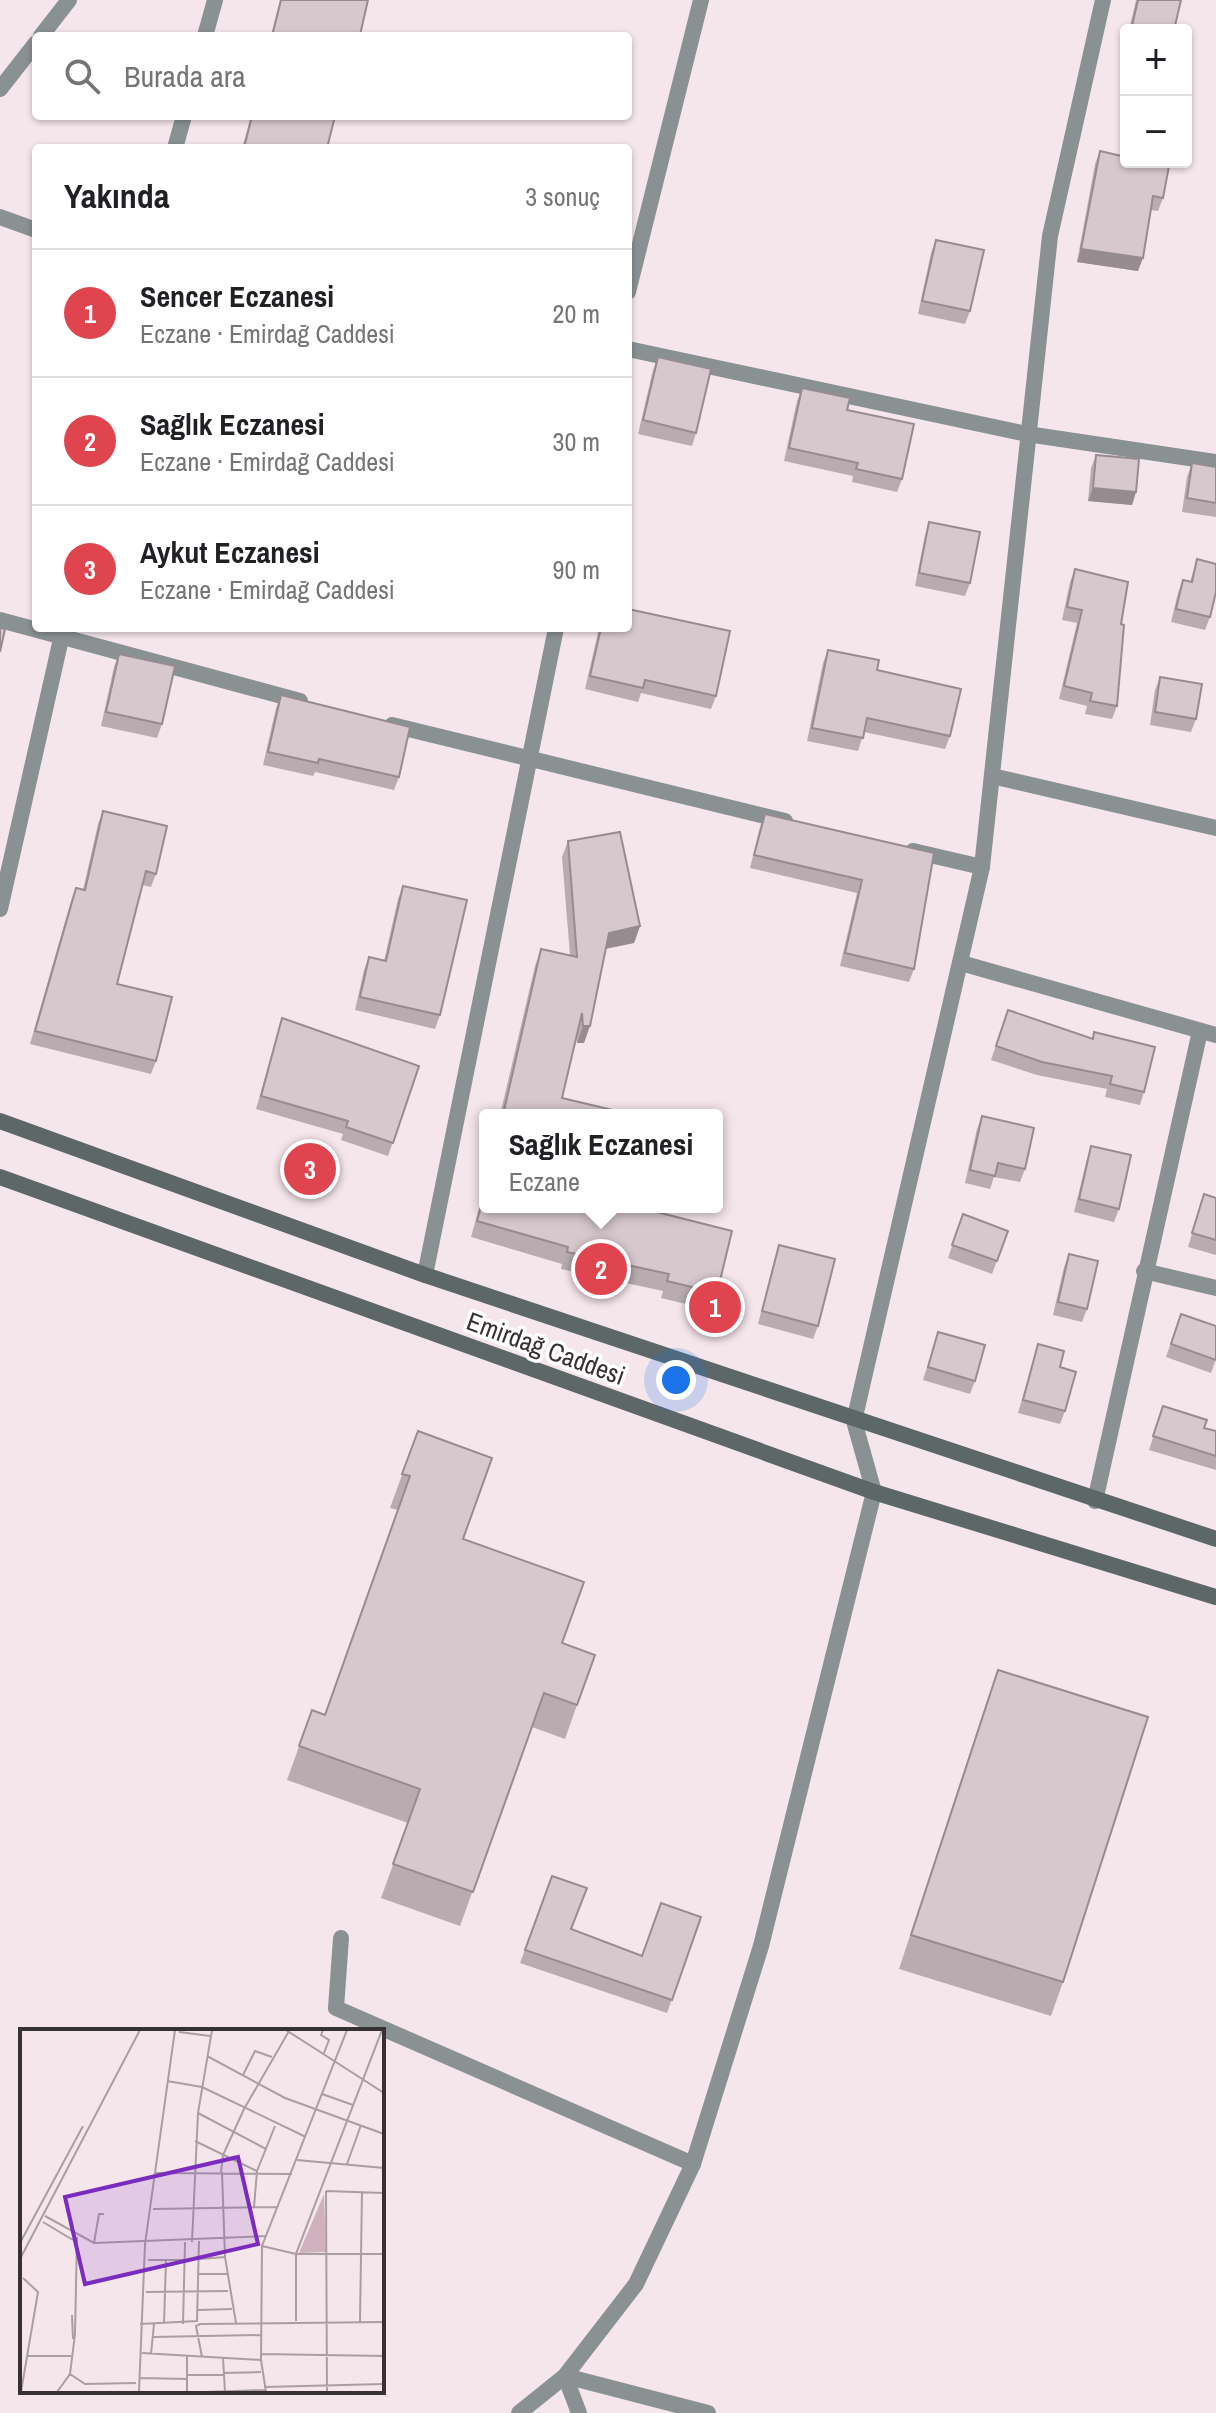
<!DOCTYPE html>
<html lang="tr">
<meta charset="utf-8">
<style>
:root{--surface:#fff;--page:#f2f2f2;--text:#202124;--muted:#757577;--line:#e0e0e0;--accent:#7c3aed}
body{margin:0;font-family:"Archivo Narrow",sans-serif;background:var(--page);color:var(--text)}
.controls{position:absolute;right:24px;top:24px;display:grid;overflow:hidden;border-radius:8px;box-shadow:0 2px 6px #0004}
.controls button{width:72px;height:72px;display:grid;place-items:center;padding:0;border:0;border-bottom:2px solid var(--line);background:var(--surface);color:var(--text);font:40px sans-serif}
.you{position:absolute;left:676px;top:1380px;width:28px;height:28px;margin:-20px;border:6px solid #fff;border-radius:50%;background:#1a73e8;box-shadow:0 0 0 12px #1a73e833}
.badge{display:grid;place-items:center;width:52px;height:52px;border-radius:50%;background:var(--accent);color:#fff;font-size:26px;font-weight:700}
.pin{position:absolute;translate:-50% -50%;border:4px solid #fff;box-shadow:0 2px 8px #0006}
.popup{position:absolute;left:479px;top:1109px;width:244px;height:104px;box-sizing:border-box;display:grid;place-content:center;border-radius:8px;background:var(--surface);filter:drop-shadow(0 2px 6px #0005);font-size:26px;white-space:nowrap;color:var(--muted)}
.popup b{font-size:30px;color:var(--text)}
.popup::after{content:'';position:absolute;left:50%;top:100%;margin-left:-16px;border:16px solid transparent;border-top-color:var(--surface)}
.list{margin:0;padding:0;list-style:none}
h2{display:flex;justify-content:space-between;align-items:center;height:104px;margin:0;padding:0 32px;font-size:34px}
h2 small{font-size:26px;font-weight:400;color:var(--muted)}
.list li{display:grid;grid-template-columns:52px 1fr auto;gap:24px;align-items:center;box-sizing:border-box;height:128px;padding:0 32px;border-top:2px solid var(--line)}
.list b{display:block;font-size:30px;white-space:nowrap}
.list p{margin:0;font-size:26px;white-space:nowrap;color:var(--muted)}
.list em{font-size:26px;font-style:normal;color:var(--muted)}
.icon{flex:none;width:44px;height:44px;fill:none;stroke:currentColor;stroke-width:2;stroke-linecap:round;stroke-linejoin:round}
.map{position:relative;flex:none;width:1216px;height:2413px;overflow:hidden}
.search{position:absolute;background:var(--surface);box-shadow:0 2px 6px #0004;left:32px;top:32px;width:600px;height:88px;display:flex;align-items:center;gap:20px;box-sizing:border-box;padding:0 28px;border-radius:8px;color:var(--muted);font-size:30px}
.panel{position:absolute;background:var(--surface);box-shadow:0 2px 6px #0004;left:32px;top:144px;width:600px;height:488px;border-radius:8px}
.map>svg:first-child{display:block}
.lines{fill:none;stroke-linecap:round;stroke-linejoin:round}
.street{stroke:#8a9192;stroke-width:16}
.secondary{stroke:#5d6768;stroke-width:16}
.wall{fill:#b9acb1}
.shaded-wall{fill:#968c90}
.building{fill:#d7c8ce;stroke:#968c90;stroke-width:2}
.labels{text-anchor:middle;dominant-baseline:central;stroke-width:7;stroke-linejoin:round;paint-order:stroke}
.street-label{font-size:26px;fill:#373134;stroke:#fff}
.inset-road{fill:none;stroke:#a99ea2;stroke-width:2}
.view{fill:#7b2cbf;fill-opacity:0.15;stroke:#7b2cbf;stroke-width:4}
.inset-edge{fill:none;stroke:#373134;stroke-width:4}
</style>
<div class="map">
<svg width="1216" height="2413" viewBox="0 0 1216 2413">
<rect width="100%" height="100%" fill="#f5e6ec"/>
<g class="lines">
<g class="street">
<path d="M41,36l28,-36"/>
<path d="M205,36l10,-36"/>
<path d="M0,89l36,-46"/>
<path d="M175,148l9,-32"/>
<path d="M0,217l36,13"/>
<path d="M628,292l73,-292"/>
<path d="M628,349l399,85 189,28"/>
<path d="M0,620l300,81"/>
<path d="M392,725l393,96"/>
<path d="M992,776l224,52"/>
<path d="M913,851l69,16"/>
<path d="M0,909l63,-279"/>
<path d="M961,963l255,72"/>
<path d="M1144,1271l72,17"/>
<path d="M425,1275l131,-647"/>
<path d="M1095,1501l105,-470"/>
<path d="M341,1938l-5,70 357,156"/>
<path d="M565,2376l143,37"/>
<path d="M565,2376l14,37"/>
<path d="M519,2413l46,-37 71,-92 57,-120 68,-218 113,-454 -20,-71 128,-554 68,-631 53,-236"/>
</g>
<g class="secondary">
<path d="M0,1121l425,154 791,264"/>
<path d="M0,1177l874,315 342,105"/>
</g>
</g>
<g class="wall">
<path d="M280,0h88l-8,36h-89z"/>
<path d="M1136,0h45l-6,30h-46z"/>
<path d="M1126,45v23l-5,-1z"/>
<path d="M251,116h84l-8,32h-85z"/>
<path d="M1100,151l63,47 -5,13 -7,-1 -13,61 -61,-9 18,-98z"/>
<path d="M936,240l34,71 -5,13 -47,-10 13,-61z"/>
<path d="M658,357l38,76 -4,13 -54,-12 15,-64z"/>
<path d="M802,388l45,22 55,69 -5,13 -45,-10 1,-6 -69,-15 13,-60z"/>
<path d="M1096,455l40,37 -4,13 -44,-4 3,-33z"/>
<path d="M1192,463l24,4v50l-34,-5 5,-35z"/>
<path d="M929,522l41,61 -5,13 -50,-10 10,-51z"/>
<path d="M1197,559l13,58 -5,13 -34,-8 7,-29 5,-13 7,2z"/>
<path d="M1075,569l46,55 -4,82 -5,13 -27,-5 2,-8 -28,-7 18,-76 -15,-3 8,-38z"/>
<path d="M599,628h29l88,68 -5,13 -70,-16 -3,9 -53,-13z"/>
<path d="M828,650l49,20 73,66 -5,13 -81,-17 -6,19 -51,-10 16,-78z"/>
<path d="M119,654l43,70 -5,14 -56,-12 13,-59z"/>
<path d="M1160,677l36,42 -5,13 -41,-7 5,-35z"/>
<path d="M281,695l118,82 -5,13 -79,-18 -2,4 -50,-11 13,-57z"/>
<path d="M103,811l53,63 -5,13 -9,-2 -25,99 39,77 -5,13 -121,-30 41,-143 5,-13 7,2 15,-66z"/>
<path d="M765,814l169,39 -20,116 -5,13 -69,-16 17,-73 -107,-25 10,-41z"/>
<path d="M568,841l72,85 -6,17 -28,6 -22,94h-7l-1,-6 -14,61 58,17h-120l35,-149 6,-17 29,6 -8,-98z"/>
<path d="M403,886l37,129 -5,14 -80,-19 9,-40 5,-13 15,4 14,-62z"/>
<path d="M1008,1010l84,29 2,-7 50,60 -4,13 -35,-8 2,-8 -70,-14 -46,-15z"/>
<path d="M282,1018l137,48 -31,90 -47,-16 2,-6 -87,-25z"/>
<path d="M982,1116l43,53 -5,13 -26,-5 -4,12 -25,-6 12,-54z"/>
<path d="M1091,1146l28,63 -5,13 -40,-10 13,-53z"/>
<path d="M485,1187v20h152l80,86 -6,17 -50,-12 2,-7 -102,-22 1,-5 -91,-27z"/>
<path d="M1204,1194l12,4v57l-28,-8z"/>
<path d="M963,1214l45,17 -16,43 -44,-16z"/>
<path d="M779,1245l39,81 -5,13 -55,-15 17,-66z"/>
<path d="M1069,1254l18,55 -5,13 -29,-7 11,-48z"/>
<path d="M1181,1314l35,45 -5,14 -45,-16z"/>
<path d="M938,1332l37,49 -5,13 -47,-14z"/>
<path d="M1038,1344l22,23 5,44 -5,13 -42,-11z"/>
<path d="M1163,1406l41,22 12,3v39l-67,-20z"/>
<path d="M418,1431l45,108 99,104 15,62 -12,34 -33,-12 -72,199 -79,-28 27,-75 -121,-43 25,-70 13,5 73,-205 -8,-2z"/>
<path d="M998,1670l65,312 -12,34 -152,-47 87,-265z"/>
<path d="M552,1876l19,53 71,27 59,-39 -34,96 -147,-50z"/>
</g>
<g class="shaded-wall">
<path d="M1081,249l62,9 -5,13 -61,-9z"/>
<path d="M1093,488l43,4 -4,13 -44,-4z"/>
<path d="M640,926l-6,17 -31,6 6,-16z"/>
<path d="M583,1026h7l-6,17h-7z"/>
</g>
<g class="building">
<path d="M281,0h87l-8,35 -6,-2 -1,3h-81z"/>
<path d="M1138,0h43l-7,30h-43z"/>
<path d="M252,116h83l-8,32h-83z"/>
<path d="M1100,151l26,6v5h25l18,4 -6,32 -10,-2 -10,62 -62,-9z"/>
<path d="M936,240l48,10 -14,61 -48,-10z"/>
<path d="M658,357l53,12 -15,64 -53,-13z"/>
<path d="M802,388l48,10 -3,12 67,14 -12,55 -46,-10 2,-6 -69,-15z"/>
<path d="M1096,455l43,4 -3,33 -43,-4z"/>
<path d="M1192,463l24,4v36l-29,-5z"/>
<path d="M929,522l51,10 -10,51 -51,-10z"/>
<path d="M1197,559l19,5v28l-6,25 -34,-8 7,-29 9,2z"/>
<path d="M1075,569l53,13 -7,42 3,1 -7,81 -27,-5 2,-8 -28,-7 18,-76 -15,-3z"/>
<path d="M628,609l102,22 -14,65 -71,-16 -2,8 -53,-12 11,-48h27z"/>
<path d="M0,628l5,1 -5,23z"/>
<path d="M828,650l51,10 -2,10 84,19 -11,47 -83,-18 -4,20 -51,-10z"/>
<path d="M119,654l56,12 -13,58 -56,-12z"/>
<path d="M1160,677l42,7 -6,35 -41,-7z"/>
<path d="M281,695l129,32 -11,50 -80,-18 -1,4 -50,-11z"/>
<path d="M103,811l64,15 -11,48 -10,-3 -29,113 55,13 -16,64 -121,-30 41,-143 9,2z"/>
<path d="M765,814l169,39 -20,116 -69,-16 17,-73 -108,-25z"/>
<path d="M620,832l20,94 -31,7 -19,93h-7l-1,-13 -20,85 59,14 -1,3h-117l38,-166 36,8 -9,-116z"/>
<path d="M403,886l64,14 -27,115 -80,-18 9,-40 17,4z"/>
<path d="M1008,1010l85,29 1,-7 61,15 -11,45 -34,-8 2,-8 -70,-14 -46,-16z"/>
<path d="M282,1018l137,48 -26,77 -47,-16 2,-6 -87,-25z"/>
<path d="M982,1116l52,12 -9,41 -27,-6 -3,13 -25,-6z"/>
<path d="M1091,1146l40,9 -12,54 -40,-10z"/>
<path d="M485,1191v16h152l95,24 -15,62 -50,-12 2,-7 -102,-22 1,-5 -91,-26z"/>
<path d="M1204,1194l12,4v42l-24,-7z"/>
<path d="M963,1214l45,17 -11,30 -45,-16z"/>
<path d="M779,1245l56,14 -17,67 -56,-15z"/>
<path d="M1069,1254l29,7 -11,48 -29,-7z"/>
<path d="M1181,1314l35,12v34l-45,-16z"/>
<path d="M938,1332l47,13 -10,36 -47,-14z"/>
<path d="M1038,1344l26,7 -4,16 16,5 -11,39 -42,-11z"/>
<path d="M1163,1406l44,14 -3,8 12,3v25l-63,-20z"/>
<path d="M418,1431l74,27 -29,81 121,43 -22,61 33,12 -18,50 -33,-12 -71,199 -80,-28 27,-75 -121,-43 13,-36 13,5 85,-239 -8,-2z"/>
<path d="M998,1670l150,47 -85,265 -152,-47z"/>
<path d="M552,1876l35,12 -16,41 71,27 19,-53 40,14 -29,83 -147,-50z"/>
</g>
<g class="labels">
<g class="street-label">
<text transform="translate(546 1348) rotate(20)">Emirdağ Caddesi</text>
</g>
</g>
<g transform="translate(20 2029)">
<rect width="364" height="364" fill="#f5e6ec"/>
<path d="M304,165l2,58 -27,1z" fill="#d0b2bf"/>
<path class="inset-road" d="M266,1l98,63M303,1l-2,5 8,5 -5,13M159,3l31,4M187,27l78,42 99,36M223,46l12,-24 17,6M147,52l35,6 104,50M302,65l31,11M178,84l68,36M175,112l62,30 -3,36M277,131l87,8M327,135l14,-39M237,142l18,-45M201,143l2,-17 21,-46 45,-78M202,143l3,85 11,66M134,144l138,1M306,162l1,201M306,162l58,2M133,180l124,-2M25,187l49,27 172,-7M23,193l30,18M172,213l6,-129 14,-83M0,214l63,-117M74,214l5,-29h5M242,217l34,8h88M0,230l120,-229M179,230l26,-2M128,231h36M179,245h28M126,263l82,-1M178,281l34,-1M52,286l1,24M276,292v-67l86,-224M340,293l2,-130M120,295l57,-3 2,-80M144,295l2,-64M163,295l2,-82M133,308l108,-2M122,324l119,7M131,325l3,-30M241,325l123,2M8,327h43M167,327v36M182,328l-6,-31 4,-2 184,-2M203,329l2,34M203,344l38,-1M50,345l15,10 51,-1M167,346h36M120,349l47,1M244,358l120,-3M1,363l17,-100 -15,-14M37,363l13,-18 5,-40 2,-97M119,363l6,-148 30,-214M185,363l60,-2M246,363l-5,-32 1,-114 85,-216"/>
<path class="view" d="M218,128l20,87 -173,40 -20,-87z"/>
<rect width="364" height="364" class="inset-edge"/>
</g>
</svg>
<div class="controls">
<button>+</button>
<button>−</button>
</div>
<div class="you"></div>
<div class="pin badge" style="left:715px;top:1307px;background:#e0444e">1</div>
<div class="pin badge" style="left:601px;top:1269px;background:#e0444e">2</div>
<div class="popup"><b>Sağlık Eczanesi</b>Eczane</div>
<div class="pin badge" style="left:310px;top:1169px;background:#e0444e">3</div>
<div class="search"><svg class="icon" aria-label="search" viewBox="0 0 24 24"><circle cx="10" cy="10" r="6"/><path d="M15 15l6 6"/></svg>Burada ara</div>
<section class="panel">
<h2>Yakında<small>3 sonuç</small></h2>
<ul class="list">
<li><span class="badge" style="background:#e0444e">1</span><div><b>Sencer Eczanesi</b><p>Eczane · Emirdağ Caddesi</p></div><em>20 m</em></li>
<li><span class="badge" style="background:#e0444e">2</span><div><b>Sağlık Eczanesi</b><p>Eczane · Emirdağ Caddesi</p></div><em>30 m</em></li>
<li><span class="badge" style="background:#e0444e">3</span><div><b>Aykut Eczanesi</b><p>Eczane · Emirdağ Caddesi</p></div><em>90 m</em></li>
</ul>
</section>
</div>
